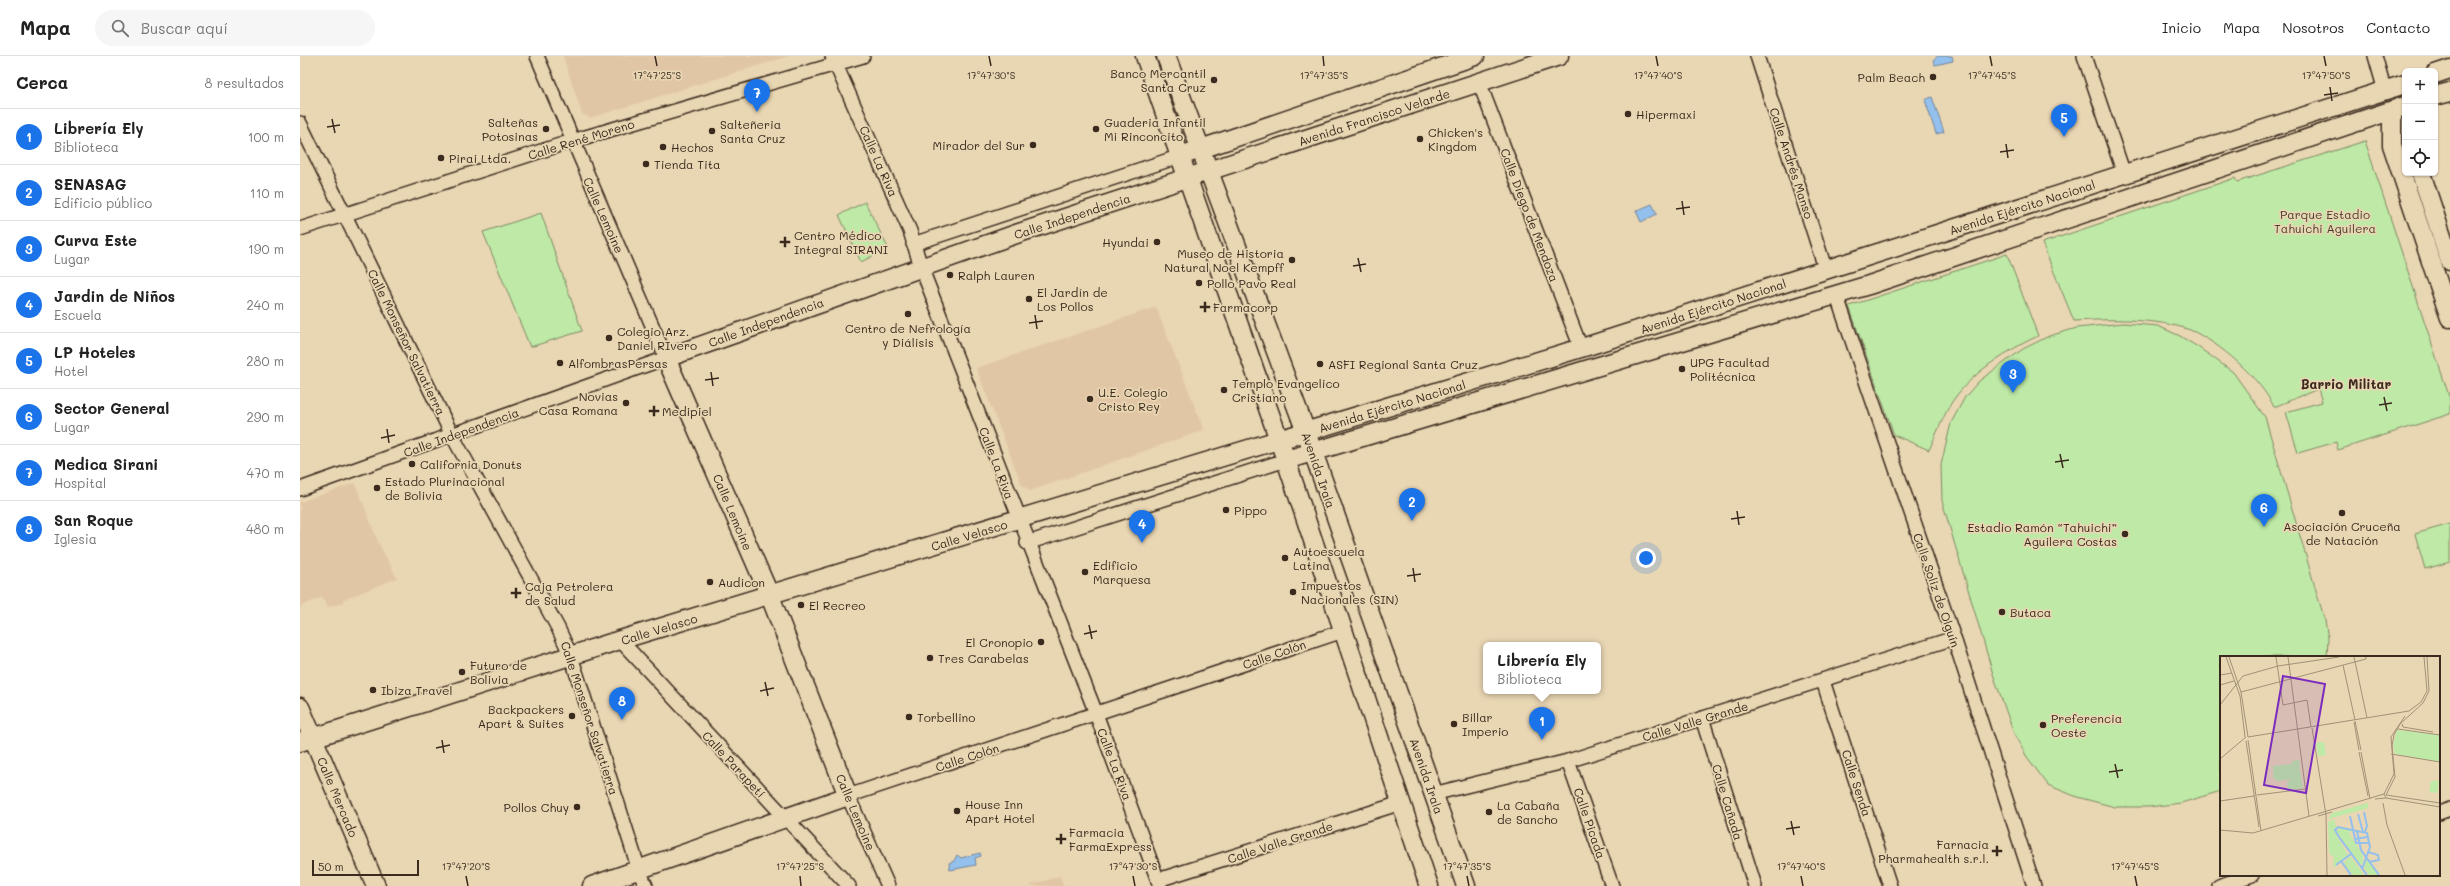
<!DOCTYPE html>
<html lang="es">
<meta charset="utf-8">
<style>
:root{--surface:#fff;--page:#f6f6f6;--text:#222;--muted:#767676;--line:#e0e0e0;--accent:#1a73e8}
body{margin:0;font-family:Mali,sans-serif;background:var(--page);color:var(--text)}
.controls{position:absolute;right:12px;top:12px;display:grid;overflow:hidden;border-radius:6px;box-shadow:0 1px 3px #0004}
.controls button{width:36px;height:36px;display:grid;place-items:center;padding:0;border:0;border-bottom:1px solid var(--line);background:var(--surface);color:var(--text);font:20px sans-serif}
.scale{position:absolute;left:12px;bottom:10px;width:107px;box-sizing:border-box;padding-left:4px;border:2px solid #3b2a1e;border-top:0;font-size:11px;line-height:14px;white-space:nowrap;color:#3b2a1e;-webkit-text-stroke:3px #e9d6b3;paint-order:stroke}
.you{position:absolute;left:1346px;top:502px;width:14px;height:14px;margin:-10px;border:3px solid #fff;border-radius:50%;background:#1a73e8;box-shadow:0 0 0 6px #1a73e833}
.badge{display:grid;place-items:center;width:26px;height:26px;border-radius:50%;background:var(--accent);color:#fff;font-size:13px;font-weight:700}
.pin{position:absolute;translate:-50% -33px;filter:drop-shadow(0 1px 2px #0008)}
.pin::after{content:'';position:absolute;top:21px;width:14px;height:12px;background:inherit;clip-path:polygon(0 0,100% 0,50% 100%)}
.popup{position:absolute;left:1183px;top:586px;width:118px;height:52px;box-sizing:border-box;display:grid;place-content:center;border-radius:6px;background:var(--surface);filter:drop-shadow(0 1px 3px #0005);font-size:13px;white-space:nowrap;color:var(--muted)}
.popup b{font-size:15px;color:var(--text)}
.popup::after{content:'';position:absolute;left:50%;top:100%;margin-left:-8px;border:8px solid transparent;border-top-color:var(--surface)}
.list{margin:0;padding:0;list-style:none}
h2{display:flex;justify-content:space-between;align-items:center;height:52px;margin:0;padding:0 16px;font-size:17px}
h2 small{font-size:13px;font-weight:400;color:var(--muted)}
.list li{display:grid;grid-template-columns:26px 1fr auto;gap:12px;align-items:center;box-sizing:border-box;height:56px;padding:0 16px;border-top:1px solid var(--line)}
.list b{display:block;font-size:15px;white-space:nowrap}
.list p{margin:0;font-size:13px;white-space:nowrap;color:var(--muted)}
.list em{font-size:13px;font-style:normal;color:var(--muted)}
.icon{flex:none;width:22px;height:22px;fill:none;stroke:currentColor;stroke-width:2;stroke-linecap:round;stroke-linejoin:round}
.map{position:relative;flex:none;width:2150px;height:830px;overflow:hidden}
header{display:flex;align-items:center;gap:24px;box-sizing:border-box;height:56px;padding:0 20px;background:var(--surface);border-bottom:1px solid var(--line)}
header strong{font-size:19px}
nav{display:flex;gap:22px;margin-inline-start:auto;font-size:14px}
.search{width:280px;height:36px;background:var(--page);display:flex;align-items:center;gap:10px;box-sizing:border-box;padding:0 14px;border-radius:22px;color:var(--muted);font-size:15px}
main{display:flex}
aside{flex:1;background:var(--surface)}
.map>svg:first-child{display:block}
.built{fill:#e1c6a5}
.green{fill:#bee9a6;stroke:#7c8a62}
.water{fill:#93c0ed;stroke:#70849a}
.lines{fill:none;stroke-linecap:round;stroke-linejoin:round}
.street-casing{stroke:#3b2a1e;stroke-width:16}
.secondary-casing{stroke:#3b2a1e;stroke-width:21}
.street{stroke:#e9d6b3;stroke-width:13}
.secondary{stroke:#e9d6b3;stroke-width:18}
.ticks{fill:none;stroke:#3b2a1e;stroke-width:1.5}
.poi-dot{fill:#3b2a1e;stroke:#e9d6b3;stroke-width:1.5}
.labels{text-anchor:middle;dominant-baseline:central;stroke-width:3.5;stroke-linejoin:round;paint-order:stroke}
.poi-label{font-size:12px;fill:#3b2a1e;stroke:#e9d6b3;text-anchor:start}
.street-label{font-size:12px;fill:#3b2a1e;stroke:#e9d6b3}
.park-label{font-size:12px;fill:#483d2c;stroke:#e9d6b3}
.neighbourhood-label{font-size:13px;font-weight:bold;fill:#3b2a1e;stroke:#e9d6b3}
.inset-river{fill:none;stroke:#93c0ed;stroke-width:2}
.inset-road{fill:none;stroke:#a39177;stroke-width:1}
.view{fill:#7b2cbf;fill-opacity:0.15;stroke:#7b2cbf;stroke-width:2}
.inset-edge{fill:none;stroke:#3b2a1e;stroke-width:2}
.ticks-label{font-size:10px;text-anchor:middle;fill:#3b2a1e;stroke:#e9d6b3;stroke-width:3.5;stroke-linejoin:round;paint-order:stroke}
</style>
<header>
<strong>Mapa</strong>
<div class="search"><svg class="icon" aria-label="search" viewBox="0 0 24 24"><circle cx="10" cy="10" r="6"/><path d="M15 15l6 6"/></svg>Buscar aquí</div>
<nav><a>Inicio</a><a>Mapa</a><a>Nosotros</a><a>Contacto</a></nav>
</header>
<main>
<aside>
<h2>Cerca<small>8 resultados</small></h2>
<ul class="list">
<li><span class="badge">1</span><div><b>Librería Ely</b><p>Biblioteca</p></div><em>100 m</em></li>
<li><span class="badge">2</span><div><b>SENASAG</b><p>Edificio público</p></div><em>110 m</em></li>
<li><span class="badge">3</span><div><b>Curva Este</b><p>Lugar</p></div><em>190 m</em></li>
<li><span class="badge">4</span><div><b>Jardin de Niños</b><p>Escuela</p></div><em>240 m</em></li>
<li><span class="badge">5</span><div><b>LP Hoteles</b><p>Hotel</p></div><em>280 m</em></li>
<li><span class="badge">6</span><div><b>Sector General</b><p>Lugar</p></div><em>290 m</em></li>
<li><span class="badge">7</span><div><b>Medica Sirani</b><p>Hospital</p></div><em>470 m</em></li>
<li><span class="badge">8</span><div><b>San Roque</b><p>Iglesia</p></div><em>480 m</em></li>
</ul>
</aside>
<div class="map">
<svg width="2150" height="830" viewBox="0 0 2150 830">
<rect width="100%" height="100%" fill="#e9d6b3"/>
<filter id="ink" filterUnits="userSpaceOnUse"><feTurbulence type="fractalNoise" baseFrequency=".025" numOctaves="2"/><feDisplacementMap in="SourceGraphic" scale="8" xChannelSelector="R" yChannelSelector="G"/><feConvolveMatrix kernelMatrix="1 2 1 2 8 2 1 2 1" color-interpolation-filters="sRGB"/></filter>
<g filter="url(#ink)">
<g class="built">
<path d="M263,0h226l-199,62 -8,-4z"/>
<path d="M856,251l48,123 -174,61 -8,-6 -46,-117z"/>
<path d="M55,427l24,61 18,34 -54,22v3l-15,4 -6,-10 -22,10v-105z"/>
<path d="M760,820l3,10h-35z"/>
</g>
<g class="green">
<path d="M2065,85l85,258v15l-112,36 -2,-8 -38,11 -12,-41 36,-10 -4,-13 -44,18c-14,-29 -55,-65 -84,-77 -31,-12 -83,-11 -116,-9l-32,-78 193,-65 2,4z"/>
<path d="M565,146l23,46 -27,14 -22,-47z"/>
<path d="M241,157l41,118 -52,16 -47,-115z"/>
<path d="M1707,198l31,82c-32,15 -69,38 -88,69 -8,14 -14,30 -21,45l-35,-15 -45,-129z"/>
<path d="M1823,267l35,3 22,10 18,11 35,25 32,45 60,204 3,17 -1,19h-106v134l-40,12 -32,4h-34l-38,-10 -29,-12 -21,-28 -13,-23 -21,-60 -51,-173 -1,-36 10,-42 14,-26 14,-16 44,-32 26,-13 28,-8z"/>
<path d="M2150,468v38l-25,7 -10,-35z"/>
</g>
<g class="water">
<path d="M1638,0h14l1,5 -18,4 -2,-5z"/>
<path d="M1632,41l12,35 -8,2 -11,-34z"/>
<path d="M1352,148l5,10 -16,8 -5,-11z"/>
<path d="M680,797l1,3 -6,2 1,7 -26,5 -1,-7 5,-2 3,-6 4,3z"/>
</g>
<g class="lines">
<g class="street-casing">
<g id="street">
<path d="M532,0l78,175 11,36 171,436 68,183"/>
<path d="M1457,0l69,215"/>
<path d="M1784,0l40,118"/>
<path d="M2075,0l10,35"/>
<path d="M1179,26l102,266"/>
<path d="M0,67l152,312 106,193 13,28 68,214 7,16"/>
<path d="M0,173l272,-88 291,-85"/>
<path d="M613,188l268,-88"/>
<path d="M1536,238l118,344 80,248"/>
<path d="M0,433l366,-131 -129,-302"/>
<path d="M727,487l259,-83"/>
<path d="M320,584l229,246"/>
<path d="M1523,625l67,205"/>
<path d="M1402,662l53,168"/>
<path d="M1268,705l44,125"/>
<path d="M1133,738l135,-33 386,-123"/>
<path d="M2139,757l11,-4"/>
<path d="M858,824l243,-77"/>
<path d="M588,830l-40,-90 495,-165"/>
<path d="M1919,830l33,-11"/>
</g>
</g>
<g class="secondary-casing">
<g id="secondary">
<path d="M845,0l141,404 143,426"/>
<path d="M866,0l140,376 160,454"/>
<path d="M2135,18l15,-5"/>
<path d="M2135,40l15,-4"/>
<path d="M2092,55v34l58,173"/>
<path d="M889,97l286,-97"/>
<path d="M2121,117l29,88"/>
<path d="M986,404l583,-175 536,-179"/>
<path d="M0,651l76,179"/>
<path d="M0,686l320,-102 971,-295 814,-261"/>
<path d="M292,830l256,-90 -78,-200 -104,-238 353,-125 540,-177"/>
</g>
</g>
<use href="#street" class="street"/>
<use href="#secondary" class="secondary"/>
</g>
</g>
<path class="ticks" d="M355,0l2,10M689,0l2,10M1023,0l1,10M1356,0l2,10M1690,0l2,10M2024,0l2,10M2030,31l2,14M2024,39l14,-2M32,63l3,14M27,71l13,-2M1706,88l2,14M1700,96l14,-2M1382,145l2,14M1376,153l14,-2M1058,202l3,14M1053,210l13,-2M735,259l2,14M729,267l14,-2M411,316l2,14M405,324l14,-2M2084,341l3,14M2079,349l13,-2M87,373l2,14M81,382l14,-3M1760,398l3,14M1755,406l14,-2M1437,455l2,14M1431,463l14,-2M1113,512l2,14M1107,520l14,-2M789,569l3,14M784,578l13,-3M465,626l3,14M460,635l14,-3M142,684l2,13M136,692l14,-3M1815,708l3,14M1809,716l14,-2M1491,765l3,14M1486,773l14,-2M166,820l2,10M500,820l1,10M833,820l2,10M1167,820l2,10M1501,820l2,10M1835,820l2,10"/>
<g class="poi-dot">
<circle cx="1633" cy="21" r="4"/>
<circle cx="914" cy="24" r="4"/>
<circle cx="1328" cy="58" r="4"/>
<circle cx="246" cy="73" r="4"/>
<circle cx="796" cy="73" r="4"/>
<circle cx="412" cy="75" r="4"/>
<circle cx="1120" cy="83" r="4"/>
<circle cx="733" cy="89" r="4"/>
<circle cx="363" cy="91" r="4"/>
<circle cx="141" cy="102" r="4"/>
<circle cx="346" cy="108" r="4"/>
<path d="M483 180h4v4h4v4h-4v4h-4v-4h-4v-4h4z"/>
<circle cx="857" cy="186" r="4"/>
<circle cx="992" cy="204" r="4"/>
<circle cx="650" cy="219" r="4"/>
<circle cx="899" cy="227" r="4"/>
<circle cx="729" cy="243" r="4"/>
<path d="M903 245h4v4h4v4h-4v4h-4v-4h-4v-4h4z"/>
<circle cx="608" cy="258" r="4"/>
<circle cx="309" cy="282" r="4"/>
<circle cx="260" cy="307" r="4"/>
<circle cx="1020" cy="308" r="4"/>
<circle cx="1382" cy="313" r="4"/>
<circle cx="924" cy="334" r="4"/>
<circle cx="790" cy="343" r="4"/>
<circle cx="326" cy="347" r="4"/>
<path d="M352 349h4v4h4v4h-4v4h-4v-4h-4v-4h4z"/>
<circle cx="112" cy="408" r="4"/>
<circle cx="77" cy="432" r="4"/>
<circle cx="926" cy="454" r="4"/>
<circle cx="2042" cy="457" r="4"/>
<circle cx="1825" cy="478" r="4"/>
<circle cx="985" cy="502" r="4"/>
<circle cx="785" cy="516" r="4"/>
<circle cx="410" cy="526" r="4"/>
<circle cx="993" cy="536" r="4"/>
<path d="M214 531h4v4h4v4h-4v4h-4v-4h-4v-4h4z"/>
<circle cx="501" cy="549" r="4"/>
<circle cx="1702" cy="556" r="4"/>
<circle cx="741" cy="586" r="4"/>
<circle cx="630" cy="602" r="4"/>
<circle cx="162" cy="616" r="4"/>
<circle cx="73" cy="634" r="4"/>
<circle cx="272" cy="660" r="4"/>
<circle cx="609" cy="661" r="4"/>
<circle cx="1154" cy="668" r="4"/>
<circle cx="1743" cy="669" r="4"/>
<circle cx="277" cy="751" r="4"/>
<circle cx="657" cy="755" r="4"/>
<circle cx="1189" cy="756" r="4"/>
<path d="M759 777h4v4h4v4h-4v4h-4v-4h-4v-4h4z"/>
<path d="M1695 789h4v4h4v4h-4v4h-4v-4h-4v-4h4z"/>
</g>
<g class="labels">
<g class="poi-label">
<text x="906" y="17" text-anchor="end">Banco Mercantil<tspan x="906" dy="14">Santa Cruz</tspan></text>
<text x="1625" y="21" text-anchor="end">Palm Beach</text>
<text x="1336" y="58">Hipermaxi</text>
<text x="238" y="66" text-anchor="end">Salteñas<tspan x="238" dy="14">Potosinas</tspan></text>
<text x="804" y="66">Guaderia Infantil<tspan x="804" dy="14">Mi Rinconcito</tspan></text>
<text x="420" y="68">Salteñeria<tspan x="420" dy="14">Santa Cruz</tspan></text>
<text x="1128" y="76">Chicken's<tspan x="1128" dy="14">Kingdom</tspan></text>
<text x="725" y="89" text-anchor="end">Mirador del Sur</text>
<text x="371" y="91">Hechos</text>
<text x="149" y="102">Pirai Ltda.</text>
<text x="354" y="108">Tienda Tita</text>
<text x="494" y="179">Centro Médico<tspan x="494" dy="14">Integral SIRANI</tspan></text>
<text x="849" y="186" text-anchor="end">Hyundai</text>
<text x="984" y="197" text-anchor="end">Museo de Historia<tspan x="984" dy="14">Natural Noel Kempff</tspan></text>
<text x="658" y="219">Ralph Lauren</text>
<text x="907" y="227">Pollo Pavo Real</text>
<text x="737" y="236">El Jardín de<tspan x="737" dy="14">Los Pollos</tspan></text>
<text x="913" y="251">Farmacorp</text>
<text x="608" y="272" text-anchor="middle">Centro de Nefrología<tspan x="608" dy="14">y Diálisis</tspan></text>
<text x="317" y="275">Colegio Arz.<tspan x="317" dy="14">Daniel RIvero</tspan></text>
<text x="1390" y="306">UPG Facultad<tspan x="1390" dy="14">Politécnica</tspan></text>
<text x="268" y="307">AlfombrasPersas</text>
<text x="1028" y="308">ASFI Regional Santa Cruz</text>
<text x="932" y="327">Templo Evangelico<tspan x="932" dy="14">Cristiano</tspan></text>
<text x="798" y="336">U.E. Colegio<tspan x="798" dy="14">Cristo Rey</tspan></text>
<text x="318" y="340" text-anchor="end">Novias<tspan x="318" dy="14">Casa Romana</tspan></text>
<text x="362" y="355">Medipiel</text>
<text x="120" y="408">California Donuts</text>
<text x="85" y="425">Estado Plurinacional<tspan x="85" dy="14">de Bolivia</tspan></text>
<text x="934" y="454">Pippo</text>
<text x="2042" y="470" text-anchor="middle">Asociación Cruceña<tspan x="2042" dy="14">de Natación</tspan></text>
<text x="1817" y="471" text-anchor="end">Estadio Ramón “Tahuichi”<tspan x="1817" dy="14">Aguilera Costas</tspan></text>
<text x="993" y="495">Autoescuela<tspan x="993" dy="14">Latina</tspan></text>
<text x="793" y="509">Edificio<tspan x="793" dy="14">Marquesa</tspan></text>
<text x="418" y="526">Audicon</text>
<text x="1001" y="529">Impuestos<tspan x="1001" dy="14">Nacionales (SIN)</tspan></text>
<text x="225" y="530">Caja Petrolera<tspan x="225" dy="14">de Salud</tspan></text>
<text x="509" y="549">El Recreo</text>
<text x="1710" y="556">Butaca</text>
<text x="733" y="586" text-anchor="end">El Cronopio</text>
<text x="638" y="602">Tres Carabelas</text>
<text x="170" y="609">Futuro de<tspan x="170" dy="14">Bolivia</tspan></text>
<text x="81" y="634">Ibiza Travel</text>
<text x="264" y="653" text-anchor="end">Backpackers<tspan x="264" dy="14">Apart &amp; Suites</tspan></text>
<text x="617" y="661">Torbellino</text>
<text x="1162" y="661">Billar<tspan x="1162" dy="14">Imperio</tspan></text>
<text x="1751" y="662">Preferencia<tspan x="1751" dy="14">Oeste</tspan></text>
<text x="665" y="748">House Inn<tspan x="665" dy="14">Apart Hotel</tspan></text>
<text x="1197" y="749">La Cabaña<tspan x="1197" dy="14">de Sancho</tspan></text>
<text x="269" y="751" text-anchor="end">Pollos Chuy</text>
<text x="769" y="776">Farmacia<tspan x="769" dy="14">FarmaExpress</tspan></text>
<text x="1689" y="788" text-anchor="end">Farnacia<tspan x="1689" dy="14">Pharmahealth s.r.l.</tspan></text>
</g>
<g class="street-label">
<text transform="translate(1074 61) rotate(-18)">Avenida Francisco Velarde</text>
<text transform="translate(281 83) rotate(-17)">Calle René Moreno</text>
<text transform="translate(579 105) rotate(66)">Calle La Riva</text>
<text transform="translate(1492 107) rotate(72)">Calle Andrés Manso</text>
<text transform="translate(1722 151) rotate(-18)">Avenida Ejército Nacional</text>
<text transform="translate(304 159) rotate(66)">Calle Lemoine</text>
<text transform="translate(1230 159) rotate(69)">Calle Diego de Mendoza</text>
<text transform="translate(772 160) rotate(-18)">Calle Independencia</text>
<text transform="translate(1413 250) rotate(-18)">Avenida Ejército Nacional</text>
<text transform="translate(466 266) rotate(-20)">Calle Independencia</text>
<text transform="translate(107 286) rotate(64)">Calle Monseñor Salvatierra</text>
<text transform="translate(1092 350) rotate(-17)">Avenida Ejército Nacional</text>
<text transform="translate(161 376) rotate(-20)">Calle Independencia</text>
<text transform="translate(697 407) rotate(69)">Calle La Riva</text>
<text transform="translate(1019 414) rotate(71)">Avenida Irala</text>
<text transform="translate(433 456) rotate(67)">Calle Lemoine</text>
<text transform="translate(669 479) rotate(-17)">Calle Velasco</text>
<text transform="translate(1637 534) rotate(71)">Calle Soliz de Olguín</text>
<text transform="translate(359 573) rotate(-17)">Calle Velasco</text>
<text transform="translate(974 598) rotate(-19)">Calle Colón</text>
<text transform="translate(290 662) rotate(72)">Calle Monseñor Salvatierra</text>
<text transform="translate(1395 665) rotate(-17)">Calle Valle Grande</text>
<text transform="translate(667 701) rotate(-18)">Calle Colón</text>
<text transform="translate(434 708) rotate(47)">Calle Parapetí</text>
<text transform="translate(815 708) rotate(69)">Calle La Riva</text>
<text transform="translate(1127 720) rotate(71)">Avenida Irala</text>
<text transform="translate(1557 727) rotate(72)">Calle Senda</text>
<text transform="translate(38 741) rotate(67)">Calle Mercado</text>
<text transform="translate(1428 746) rotate(73)">Calle Cañada</text>
<text transform="translate(556 756) rotate(67)">Calle Lemoine</text>
<text transform="translate(1290 767) rotate(71)">Calle Picada</text>
<text transform="translate(980 786) rotate(-18)">Calle Valle Grande</text>
</g>
<g class="park-label">
<text x="2025" y="158">Parque Estadio<tspan x="2025" dy="14">Tahuichi Aguilera</tspan></text>
</g>
<g class="neighbourhood-label">
<text x="2046" y="327">Barrio Militar</text>
</g>
</g>
<g transform="translate(1920 600)">
<rect width="220" height="220" fill="#e9d6b3"/>
<path d="M177,74l43,5v27l-45,-8 -2,-9zM104,86l2,13 -8,1 -2,-13zM79,104l1,9 -4,2 4,-1 3,18 -15,2 -1,-8 5,-3 -14,2 -5,-3v-12l19,-2v-3zM211,125h8l-2,12 -8,-1zM148,147v5l-40,11 4,-6zM114,163l2,8 -1,6 13,22 -15,13 1,-11 -5,-4 -1,-31zM119,172l14,2 -4,3 14,22v9h-3l-24,-32zM129,201h2l13,18h-11l-9,-12zM147,203l11,16h-9l-5,-8z" fill="#bee9a6"/>
<path class="inset-river" d="M144,156l3,14 -2,6M138,158l5,18M130,160l6,27h13M137,175l4,19 18,25M119,181l-4,-7 3,-3 29,6 3,14 -8,22M119,181l28,38M135,183l12,-2M148,196l10,3 1,5 -10,2M121,205l10,14M116,209l15,-11"/>
<path class="inset-road" d="M6,1l14,39 5,41M9,1l12,35 7,45M56,1l7,48 24,-5 4,27M68,1l21,159M134,1l13,61M123,9l12,55M0,19l12,-2M0,29l14,-4M21,36l125,-33v-2M0,49l23,-29 35,-10 61,-9M135,65l6,29M134,66l5,28M182,68l1,3 30,5M92,72l14,87 1,60M178,73l42,6M28,81l161,-26 12,-9 6,-11 -3,-34M28,84l13,91M26,85l13,86M139,96l9,44M141,96l9,47M171,98l49,8M0,103l26,-22M37,139l48,-6M166,139l9,-18 -3,-31 2,-11 6,-11 23,-21 6,-12 -2,-34M166,139l54,8M166,142l54,9M155,143l11,-1 -2,-4M0,145l34,-5M163,147l4,22 18,50M98,160l14,-4M0,174l33,3 131,-39 10,-20 -3,-37 14,-21"/>
<path class="view" d="M63,20l42,8 -19,109 -42,-8z"/>
<rect width="220" height="220" class="inset-edge"/>
</g>
<g class="ticks-label">
<text x="357" y="23">17°47'25"S</text>
<text x="691" y="23">17°47'30"S</text>
<text x="1024" y="23">17°47'35"S</text>
<text x="1358" y="23">17°47'40"S</text>
<text x="1692" y="23">17°47'45"S</text>
<text x="2026" y="23">17°47'50"S</text>
<text x="166" y="814">17°47'20"S</text>
<text x="500" y="814">17°47'25"S</text>
<text x="833" y="814">17°47'30"S</text>
<text x="1167" y="814">17°47'35"S</text>
<text x="1501" y="814">17°47'40"S</text>
<text x="1835" y="814">17°47'45"S</text>
</g>
</svg>
<div class="controls">
<button>+</button>
<button>−</button>
<button><svg class="icon" aria-label="locate" viewBox="0 0 24 24"><circle cx="12" cy="12" r="6"/><path d="M12 2v4M12 18v4M2 12h4M18 12h4"/></svg></button>
</div>
<div class="scale">50 m</div>
<div class="you"></div>
<div class="pin badge" style="left:1242px;top:684px">1</div>
<div class="popup"><b>Librería Ely</b>Biblioteca</div>
<div class="pin badge" style="left:1112px;top:465px">2</div>
<div class="pin badge" style="left:1713px;top:337px">3</div>
<div class="pin badge" style="left:842px;top:487px">4</div>
<div class="pin badge" style="left:1764px;top:81px">5</div>
<div class="pin badge" style="left:1964px;top:471px">6</div>
<div class="pin badge" style="left:457px;top:56px">7</div>
<div class="pin badge" style="left:322px;top:664px">8</div>
</div>
</main>
